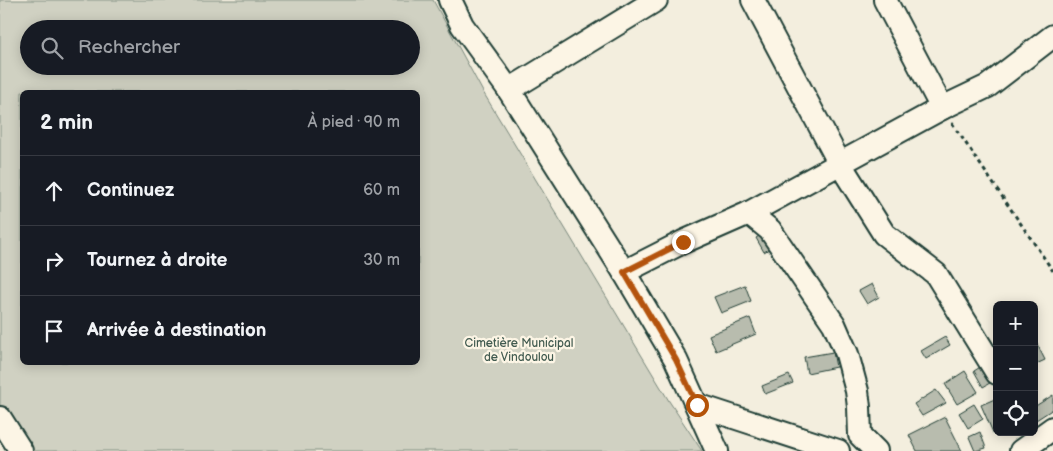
<!DOCTYPE html>
<html lang="fr">
<meta charset="utf-8">
<style>
:root{--surface:#171b24;--page:#20242c;--text:#f1f3f6;--muted:#9ea1a6;--line:#363941}
body{margin:0;font-family:"Balsamiq Sans",sans-serif;background:var(--page);color:var(--text)}
.controls{position:absolute;right:15px;bottom:15px;display:grid;overflow:hidden;border-radius:8px;box-shadow:0 2px 12px #0003}
.controls button{width:45px;height:45px;display:grid;place-items:center;padding:0;border:0;border-bottom:1px solid var(--line);background:var(--surface);color:var(--text);font:25px sans-serif}
.stop{position:absolute;width:15px;height:15px;margin:-11px;border:4px solid #b45309;border-radius:50%;background:#fff}
.stop.end{background:#b45309;border-color:#fff;box-shadow:0 1px 5px #0008}
.list{margin:0;padding:0;list-style:none}
h2{display:flex;justify-content:space-between;align-items:center;height:65px;margin:0;padding:0 20px;font-size:21px}
h2 small{font-size:16px;font-weight:400;color:var(--muted)}
.list li{display:grid;grid-template-columns:32px 1fr auto;gap:15px;align-items:center;box-sizing:border-box;height:70px;padding:0 20px;border-top:1px solid var(--line)}
.list b{display:block;font-size:19px;white-space:nowrap}
.list em{font-size:16px;font-style:normal;color:var(--muted)}
.icon{flex:none;width:28px;height:28px;fill:none;stroke:currentColor;stroke-width:2;stroke-linecap:round;stroke-linejoin:round}
.map{position:relative;flex:none;width:1053px;height:451px;overflow:hidden}
.search{position:absolute;background:var(--surface);box-shadow:0 2px 12px #0003;left:20px;top:20px;width:400px;height:55px;display:flex;align-items:center;gap:12px;box-sizing:border-box;padding:0 18px;border-radius:28px;color:var(--muted);font-size:19px}
.panel{position:absolute;background:var(--surface);box-shadow:0 2px 12px #0003;left:20px;top:90px;width:400px;height:275px;border-radius:8px}
.map>svg:first-child{display:block}
.green{fill:#d0d1c2;stroke:#78877b;fill-rule:evenodd}
.building{fill:#b8bcae;stroke:#1f3d34}
.lines{fill:none;stroke-linecap:round;stroke-linejoin:round}
.minor-casing{stroke:#1f3d34;stroke-width:26}
.path{stroke:#1f3d34;stroke-width:3;stroke-dasharray:4 4;stroke-linecap:butt}
.minor{stroke:#fcf5e5;stroke-width:22}
.route{stroke:#b45309;stroke-width:6}
.labels{text-anchor:middle;dominant-baseline:central;stroke-width:4.5;stroke-linejoin:round;paint-order:stroke}
.park-label{font-size:12px;fill:#425b50;stroke:#fcf5e5}
</style>
<div class="map">
<svg width="1053" height="451" viewBox="0 0 1053 451">
<rect width="100%" height="100%" fill="#f3eede"/>
<filter id="ink" filterUnits="userSpaceOnUse"><feTurbulence type="fractalNoise" baseFrequency=".02" numOctaves="2"/><feDisplacementMap in="SourceGraphic" scale="10" xChannelSelector="R" yChannelSelector="G"/><feConvolveMatrix kernelMatrix="1 2 1 2 8 2 1 2 1" color-interpolation-filters="sRGB"/></filter>
<g filter="url(#ink)">
<path class="green" d="M0,0h433l50,92 186,309 33,50h-681l-21,-35zM29,29h382v37h-382zM22,92h396v270h-396z"/>
<g class="building">
<path d="M765,232l9,14 -10,6 -8,-14z"/>
<path d="M872,284l7,13 -12,7 -8,-13z"/>
<path d="M745,285l6,16 -30,12 -7,-16z"/>
<path d="M750,318l6,16 -40,17 -7,-16z"/>
<path d="M945,337l5,8 -24,14 -5,-8z"/>
<path d="M1034,338l11,22 -11,5z"/>
<path d="M833,352l3,15 -29,6 -3,-16z"/>
<path d="M985,364l10,16 -12,7 -9,-16z"/>
<path d="M965,371l13,21 -21,12 -12,-20z"/>
<path d="M789,375l4,8 -28,11 -3,-8z"/>
<path d="M936,390l10,13 -24,13 -8,-12z"/>
<path d="M1053,395v14l-17,11 -2,-3v-10z"/>
<path d="M997,398v34h3l-6,3 -13,-30z"/>
<path d="M974,404l9,15 -15,9 -9,-15z"/>
<path d="M945,417l17,34h-45l-8,-16z"/>
<path d="M980,432l6,16 -11,3 -6,-14z"/>
</g>
<g class="lines">
<g class="minor-casing">
<g id="minor">
<path d="M450,0l12,25 47,65 115,182 52,88 41,91"/>
<path d="M753,0l87,164 44,70 52,40 61,99"/>
<path d="M885,0l57,108"/>
<path d="M509,90l147,-90"/>
<path d="M749,213l21,17 64,94 13,30 10,37 2,16 1,28 16,16"/>
<path d="M624,272l59,-30 66,-29 193,-105 46,-22 65,-50"/>
<path d="M697,405l141,46"/>
<path d="M0,418l21,33"/>
<path d="M1021,451l32,-23"/>
</g>
</g>
<path class="path" d="M952,123l101,148"/>
<use href="#minor" class="minor"/>
</g>
</g>
<g class="lines" filter="url(#ink)">
<path class="route" d="M683,242l-59,30 52,88 21,45"/>
</g>
<g class="labels">
<g class="park-label">
<text x="519" y="343">Cimetière Municipal<tspan x="519" dy="14">de Vindoulou</tspan></text>
</g>
</g>
</svg>
<div class="controls">
<button>+</button>
<button>−</button>
<button><svg class="icon" aria-label="locate" viewBox="0 0 24 24"><circle cx="12" cy="12" r="6"/><path d="M12 2v4M12 18v4M2 12h4M18 12h4"/></svg></button>
</div>
<div class="stop" style="left:697px;top:405px"></div>
<div class="stop end" style="left:683px;top:242px"></div>
<div class="search"><svg class="icon" aria-label="search" viewBox="0 0 24 24"><circle cx="10" cy="10" r="6"/><path d="M15 15l6 6"/></svg>Rechercher</div>
<section class="panel">
<h2>2 min<small>À pied · 90 m</small></h2>
<ul class="list">
<li><svg class="icon" aria-label="ahead" viewBox="0 0 24 24"><path d="M12 20V5M6 11l6-6 6 6"/></svg><div><b>Continuez</b></div><em>60 m</em></li>
<li><svg class="icon" aria-label="right" viewBox="0 0 24 24"><path d="M7 20v-9h11M14 6l5 5-5 5"/></svg><div><b>Tournez à droite</b></div><em>30 m</em></li>
<li><svg class="icon" aria-label="arrive" viewBox="0 0 24 24"><path d="M6 21V4h12l-3 4 3 4H6"/></svg><div><b>Arrivée à destination</b></div></li>
</ul>
</section>
</div>
